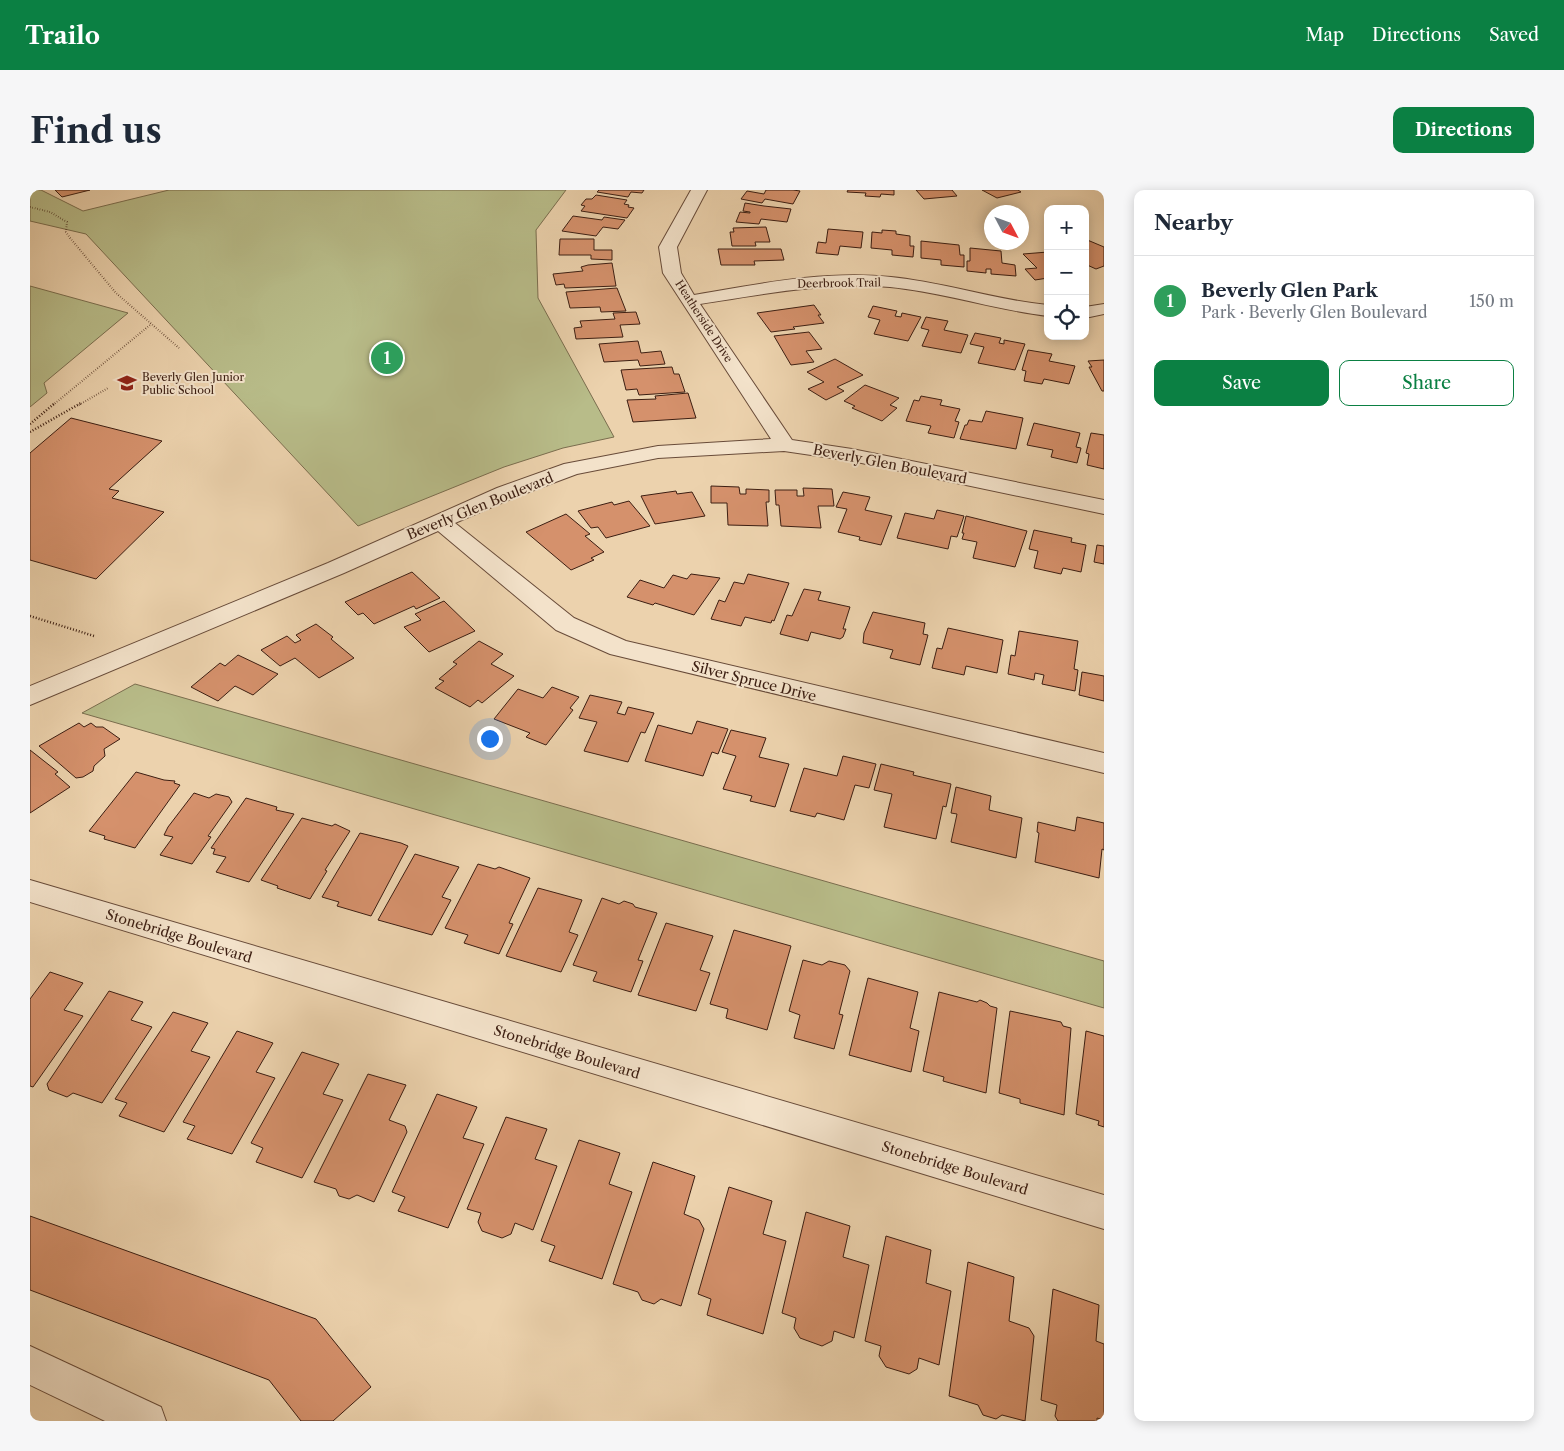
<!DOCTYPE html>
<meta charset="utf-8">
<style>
:root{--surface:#fff;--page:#f6f6f7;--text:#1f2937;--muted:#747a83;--line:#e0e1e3;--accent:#0b8043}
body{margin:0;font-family:"Libre Caslon Text",serif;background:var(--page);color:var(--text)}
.controls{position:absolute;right:15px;top:15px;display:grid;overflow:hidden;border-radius:10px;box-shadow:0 2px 12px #0003}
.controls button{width:45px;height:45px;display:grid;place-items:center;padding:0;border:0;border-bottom:1px solid var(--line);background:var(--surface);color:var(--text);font:25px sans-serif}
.compass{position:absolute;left:954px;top:15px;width:45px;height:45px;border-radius:50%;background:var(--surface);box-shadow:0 2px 12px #0003;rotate:131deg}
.you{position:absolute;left:459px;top:548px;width:18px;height:18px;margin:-12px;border:4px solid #fff;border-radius:50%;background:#1a73e8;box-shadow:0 0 0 8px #1a73e833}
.badge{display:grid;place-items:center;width:32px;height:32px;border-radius:50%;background:var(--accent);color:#fff;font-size:16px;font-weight:700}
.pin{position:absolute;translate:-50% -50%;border:2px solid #fff;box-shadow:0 1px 5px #0006}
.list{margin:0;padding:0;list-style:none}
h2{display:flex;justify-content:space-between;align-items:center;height:65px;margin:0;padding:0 20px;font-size:21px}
h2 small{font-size:16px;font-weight:400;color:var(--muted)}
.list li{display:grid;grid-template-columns:32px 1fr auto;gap:15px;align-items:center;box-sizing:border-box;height:90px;padding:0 20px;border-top:1px solid var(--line)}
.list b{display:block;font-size:19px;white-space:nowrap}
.list p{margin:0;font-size:16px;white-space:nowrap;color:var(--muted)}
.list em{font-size:16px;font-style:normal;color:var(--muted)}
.actions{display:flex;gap:10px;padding:15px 20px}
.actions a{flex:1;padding:11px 0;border:1px solid var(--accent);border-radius:10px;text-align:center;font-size:18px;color:var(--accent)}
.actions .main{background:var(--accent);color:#fff}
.icon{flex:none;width:28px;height:28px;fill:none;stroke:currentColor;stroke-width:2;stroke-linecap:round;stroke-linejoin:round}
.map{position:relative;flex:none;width:1074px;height:1231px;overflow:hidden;border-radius:10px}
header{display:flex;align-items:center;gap:30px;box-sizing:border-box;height:70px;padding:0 25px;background:var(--accent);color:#fff}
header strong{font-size:24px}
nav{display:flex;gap:28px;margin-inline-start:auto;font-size:18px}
.intro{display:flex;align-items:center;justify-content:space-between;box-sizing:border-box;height:120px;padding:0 30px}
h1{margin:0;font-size:35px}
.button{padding:12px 22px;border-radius:10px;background:var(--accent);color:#fff;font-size:18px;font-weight:700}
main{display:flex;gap:30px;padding:0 30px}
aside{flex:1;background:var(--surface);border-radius:10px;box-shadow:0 2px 12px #0003}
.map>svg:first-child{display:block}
.green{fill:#b8bc89;stroke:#7a6d4e}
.building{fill:#d5916c;stroke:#3c1e12}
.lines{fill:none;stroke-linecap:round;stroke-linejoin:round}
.minor-casing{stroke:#684b39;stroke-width:2}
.path-far1{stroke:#3c1e12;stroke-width:2;stroke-dasharray:0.5 2;stroke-linecap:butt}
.path{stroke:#3c1e12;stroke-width:2.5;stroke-dasharray:1 2;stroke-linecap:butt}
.minor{fill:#f3e2ca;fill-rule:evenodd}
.labels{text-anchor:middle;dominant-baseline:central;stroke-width:4;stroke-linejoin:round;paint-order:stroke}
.far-street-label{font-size:11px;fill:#3c1e12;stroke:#f3e2ca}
.far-poi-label{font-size:11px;fill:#3c1e12;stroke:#f3e2ca;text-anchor:start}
.street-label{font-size:14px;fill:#3c1e12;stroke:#f3e2ca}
</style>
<header>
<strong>Trailo</strong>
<nav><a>Map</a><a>Directions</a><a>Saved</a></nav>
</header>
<div class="intro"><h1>Find us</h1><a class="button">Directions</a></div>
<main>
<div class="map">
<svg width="1074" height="1231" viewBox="0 0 1074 1231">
<rect width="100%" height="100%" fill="#ecd2ad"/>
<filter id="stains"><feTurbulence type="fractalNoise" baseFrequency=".004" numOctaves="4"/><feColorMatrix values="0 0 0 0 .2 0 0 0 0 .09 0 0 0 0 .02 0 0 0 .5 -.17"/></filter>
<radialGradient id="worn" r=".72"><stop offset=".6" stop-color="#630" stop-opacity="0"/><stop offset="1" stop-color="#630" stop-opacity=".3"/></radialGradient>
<g class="green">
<path d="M0,0h11l42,21 86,-21h397l-30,40 2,68 76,139 -51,11 -59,19 -146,59 -272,-292 -56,-13z"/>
<path d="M0,96l98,27 -84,70 3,10 -17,14z"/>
<path d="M105,494l969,277v47l-1022,-295z"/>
</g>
<g class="building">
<path d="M25,0h35l-28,7z"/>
<path d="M569,0h45l-2,3 -11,-1 -3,5 -31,-5z"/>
<path d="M736,0h27l7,1 -7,13 -28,-5 -3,4 -21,-4 6,-8 17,3z"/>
<path d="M818,0h46v5l-13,-1 -1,3 -15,-1 1,-3 -19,-1z"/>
<path d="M886,0h36l5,6 -33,3z"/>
<path d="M952,0h36l3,2 -24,6z"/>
<path d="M566,5l31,5 -3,4 5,1 -1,2 6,1 -7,10 -46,-7 4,-5 -4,-1 5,-6h6z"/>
<path d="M715,13l19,3 27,3 -4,13 -26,-3 -2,5 -23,-2 4,-10 10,1v-1l-7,-1z"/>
<path d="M543,26l29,4 2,-3 21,3 -7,9 -15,-2 -7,9 -34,-5z"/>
<path d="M736,37l4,15h-15l1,4h-24l-2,-14h4l-1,-4z"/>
<path d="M798,39l35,3 -2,16 -21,-2 -2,9 -22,-2 2,-11 8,1z"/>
<path d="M852,40l14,1v3l14,2v10h4l-1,11 -21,-2v-5l-21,-2 1,-16 10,1z"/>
<path d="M530,49h34v11h18v10l-21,-1v-4h-32z"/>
<path d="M1055,49l19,8v19l-8,3 -11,-5z"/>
<path d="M891,51l38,4 1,10h4v12l-23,-2v-5l-20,-2z"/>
<path d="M940,58l31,3 1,12 13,2 1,11 -25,-2v-5h-5v4l-19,-2v-10h3z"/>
<path d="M688,59h63l3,11 -30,1 1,4h-34z"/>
<path d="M1018,62v26l-13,2 -10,-11 12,-1 -14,-14z"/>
<path d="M582,73l4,23 -51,2 -1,-4 -8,1 -3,-11 30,-3 -2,-4 7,-2z"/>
<path d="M587,98l9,23 -25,1 -1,-5 -30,1 -4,-16z"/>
<path d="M784,115l7,10h-3l6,8 -31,4 2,2 -24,3 -14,-19z"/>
<path d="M843,116l24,5 -2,5 6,1 1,-4 19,4 -13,24 -34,-7 6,-14 -12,-3z"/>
<path d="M606,122l4,12 -20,1 3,12 -47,2 -2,-11 8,-1 -2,-6 35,-2 -2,-6z"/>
<path d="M896,127l22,4 -4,9 24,5 -7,18 -39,-7 7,-16 -8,-2z"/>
<path d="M779,142l13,17 -16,2 8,11 -23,3 -17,-29z"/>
<path d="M945,143l26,5 -2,5 5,1v-4l21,4 -10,26 -37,-7 6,-16 -14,-3z"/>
<path d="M608,151l3,12 20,-2 4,13 -25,2 -2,-6 -34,2 -5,-18z"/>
<path d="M998,160l24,4 -3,7 26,5 -6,18 -25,-5 -2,5 -18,-3 2,-10 -4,-1z"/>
<path d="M805,169l28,16 -26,12 7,4 -18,9 -18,-11 16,-7 -17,-10z"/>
<path d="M1074,170v31h-2l-13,-24h3l-4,-6z"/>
<path d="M642,177l2,7h5l6,18 -46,3 -2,-6 -11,1 -5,-20z"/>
<path d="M835,195l34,13 -9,7 7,3 -15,13 -30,-13 3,-2 -11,-5z"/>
<path d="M658,203l8,25 -63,4 -6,-22 29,-1 -1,-3z"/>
<path d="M891,206l21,4 -2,5 20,4 -5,12 4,1 -5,16 -26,-5 3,-7 -25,-5 8,-21 5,1z"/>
<path d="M956,221l37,7 -7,31 -56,-10 5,-14h2l2,-5 13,2z"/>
<path d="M41,228l91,23 -53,48 10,2 -7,7 52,14 -68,67 -66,-19v-107z"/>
<path d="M1004,233l46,10 -4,14 5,1 -4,15 -26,-6 2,-7 -26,-5z"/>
<path d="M1061,243l13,2v34l-17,-4 2,-11 -3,-1z"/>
<path d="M681,296l28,1 1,7h6v-5l23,1v12h-3l2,24 -40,-1 -1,-22h-16z"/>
<path d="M773,298l29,1 2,17h-16l3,22 -40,-2 -2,-21h-3l-1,-15h22v6h7z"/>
<path d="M646,301l1,3 15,-2 13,24 -50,8 -14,-28z"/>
<path d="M813,302l27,5 -5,13 27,6 -11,29 -22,-5 1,-3 -22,-5 9,-23 -11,-2z"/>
<path d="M599,311l21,25 -44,12 -8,-11 -7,1 -13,-17 34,-9 2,3z"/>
<path d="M907,320l27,6 -7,21 -6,-1 -3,13 -51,-11 8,-25 29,6z"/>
<path d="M536,324l24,20 -5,2 19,16 -13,6 3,2 -23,10 -45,-38z"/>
<path d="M936,326l61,15 -12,36 -42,-9 4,-16 -15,-3 2,-6h-2z"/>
<path d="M1004,340l38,8 -1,4 15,3 -5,27 -18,-4 -2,6 -27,-6 4,-17 -9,-2z"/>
<path d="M1067,355l7,1v18l-10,-2z"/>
<path d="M382,382l28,26 -24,11 -2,-3 -40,18 -11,-11 -5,2 -13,-13z"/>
<path d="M661,384l29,4 -26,37 -39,-12 -2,2 -26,-8 13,-17 24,8 9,-13 14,4z"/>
<path d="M718,384l41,9 -15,38 -2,-1 -1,3 -26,-6 -4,9 -30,-7 8,-19 6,2 9,-20 10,2z"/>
<path d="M774,399l17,3 -3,8 32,7 -7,22h3l-3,8 -3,2 -29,-7 -3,9 -28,-7 7,-19 5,1z"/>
<path d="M414,411l31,30 -46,21 -25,-25 17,-7 -6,-6z"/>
<path d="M843,422l52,11 -2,11 5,1 -8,30 -30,-7 3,-8 -30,-7 1,-10z"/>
<path d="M286,434l17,13 -2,2 23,19 -35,20 -24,-20 -15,8 -19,-16 26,-14 8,7 6,-3 -5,-5z"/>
<path d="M918,438l55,12 -6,33 -31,-7 -2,9 -32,-7 5,-20 5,1z"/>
<path d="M989,441l59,10 -4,28 4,1 -3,21 -33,-7 2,-9 -9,-2 -1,7 -26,-6 3,-19 4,1z"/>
<path d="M449,451l24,13 -12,10 23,12 -32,27 -4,-3 -8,7 -35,-19 9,-7 -5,-2 18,-15 -4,-2z"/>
<path d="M208,465l40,19 -25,21 -18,-9 -17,15 -27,-14 29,-24 5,3z"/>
<path d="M1052,482l22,4v25l-25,-6z"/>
<path d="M522,497l27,10 -9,11 3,2 -27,35 -20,-8 4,-4 -36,-14 24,-30 25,9z"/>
<path d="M560,505l32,7 -5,11 8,2 3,-8 26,6 -9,20 -4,-1 -13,30 -44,-11 13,-29 -18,-4z"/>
<path d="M667,531l31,8 -10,25 -6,-2 -9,24 -58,-15 13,-36 34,9z"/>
<path d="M49,533l5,4 7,-4 5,4h7l17,12 -16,10 1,7 -11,10 -1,5 -10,6 -7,1 -37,-32z"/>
<path d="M701,540l35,8 -7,19 30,7 -14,43 -25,-6 2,-5 -29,-7 13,-33 -14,-4z"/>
<path d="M0,560l28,22 -3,2 15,13 -40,26z"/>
<path d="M813,566l33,8 -7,24 -14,-3 -11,35 -27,-7 -2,4 -25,-6 14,-43 33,8z"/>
<path d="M851,574l33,8 -1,3 38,9 -5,23 -3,-1 -7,33 -52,-12 8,-33 -18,-4z"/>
<path d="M106,582l28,8 11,1 -1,2 6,2 -45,63 -31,-9 1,-3 -16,-5z"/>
<path d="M926,597l35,9 -2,14 33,8 -6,40 -65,-16 6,-28 -6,-1z"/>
<path d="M164,603l15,5 7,-4 13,3 3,5 -24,34 3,1 -19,27 -32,-9 13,-18 -9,-2 4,-8z"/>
<path d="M216,608l31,9 -1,3 18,4 -45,68 -33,-10 10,-15 -13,-3 2,-5 -4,-1z"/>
<path d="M1047,627l27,6v27l-2,-1 -3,29 -64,-16 4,-29 -2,-1 1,-10 37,9z"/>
<path d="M272,628l30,8 3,-2 15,7 -25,39 2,1 -17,28 -33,-11 1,-2 -17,-6z"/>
<path d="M330,643l41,10 7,3 -37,70 -34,-10 2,-4 -17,-5z"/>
<path d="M385,664l44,13 -17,30 9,3 -19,35 -54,-15z"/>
<path d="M448,674l17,5 4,-2 31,11 -21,45 4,1 -14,30 -35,-11 4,-8 -23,-7z"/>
<path d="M508,698l44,12 -13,32 9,3 -17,37 -55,-16z"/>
<path d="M572,708l17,6 5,-3 9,3 2,3 22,6 -19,47 5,1 -12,31 -38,-11 4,-9 -24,-7z"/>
<path d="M636,733l47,13 -13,34 10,3 -14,38 -58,-16z"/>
<path d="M704,740l57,16 -24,84 -41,-12 2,-9 -18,-5z"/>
<path d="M773,770l19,5 7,-4 16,4 5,6 -11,43 4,1 -9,34 -40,-11 6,-23 -11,-4z"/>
<path d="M20,782l33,11 -19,27 19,6 -50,71 -3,-1v-87z"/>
<path d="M838,788l50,14 -8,36 9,3 -8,41 -62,-17z"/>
<path d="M79,801l34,11 -12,18 21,7 -50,76 -29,-10 -6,4 -18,-7 -2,-6z"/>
<path d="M909,802l38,10 3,-2 7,3 3,3 7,2 -11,85 -43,-12 1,-4 -21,-6z"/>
<path d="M980,821l51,11 2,4 8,2 -7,87 -44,-12v-4l-21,-6z"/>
<path d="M143,822l35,11 -17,28 19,6 -46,75 -45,-16 8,-13 -12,-4z"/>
<path d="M207,841l36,12 -17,29 19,6 -43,76 -45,-15 8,-13 -12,-4z"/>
<path d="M1056,841l18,5v91l-6,-2 1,-4 -23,-7z"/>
<path d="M272,862l37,12 -16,30 20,6 -41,78 -46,-16 7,-14 -12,-5z"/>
<path d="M338,884l38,11 -17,35 16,6 2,6 -33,70 -17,-7 -8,4 -10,-3 -3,-7 -22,-7z"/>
<path d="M407,904l40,13 -14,31 21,6 -36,84 -50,-17 7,-14 -13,-5z"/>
<path d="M476,927l41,12 -12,30 22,7 -24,64 -18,-7 -4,11 -9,4 -20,-7 -4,-9 3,-9 -14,-4z"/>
<path d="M549,950l41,13 -11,31 23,8 -30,87 -53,-18 6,-15 -14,-5z"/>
<path d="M623,972l42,14 -11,38 15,6 5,9 -23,77 -20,-7 -7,5 -12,-4 -4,-8 -25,-8z"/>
<path d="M699,997l43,14 -9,33 23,7 -23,93 -56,-19 4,-16 -13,-5z"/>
<path d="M776,1022l44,14 -7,31 26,8 -15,73 -20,-7 -2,10 -10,5 -22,-8 -6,-10 2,-10 -14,-5z"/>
<path d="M0,1026l286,103 55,68 -38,34h-32l-32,-41 -239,-90z"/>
<path d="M856,1046l45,14 -5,33 25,8 -12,74 -20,-7 -2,11 -8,5 -23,-7 -7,-11 2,-10 -16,-5z"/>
<path d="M938,1072l46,15 -5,44 20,7 5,8 -9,85 -23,-6 -6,4 -13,-4 -5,-10 -29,-9z"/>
<path d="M1023,1099l46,16 -3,36 8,3v76l-7,-2v3h-39l-3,-5 2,-11 -16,-5z"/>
</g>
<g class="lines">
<g class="minor-casing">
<g id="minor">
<path d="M661,0h16l-30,57 4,26 13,22c65,-11 131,-25 197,-18 53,5 104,23 157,28v11c-53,-6 -105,-24 -158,-29 -64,-5 -127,7 -190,17l92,136 60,9 252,51v14l-252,-53 -68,-10 -126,7 -81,16 -64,24 -58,25 119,95 52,23 478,112v20l-494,-119 -54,-24 -118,-99 -94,42 -314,132v-19l298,-123 169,-75 67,-24 94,-18 113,-7 -108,-166 -4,-26z"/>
<path d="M1074,114v10l-19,4v-11z"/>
<path d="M0,690l1074,315v34l-1074,-327z"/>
<path d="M0,1156l131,61 5,14h-61l-75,-36z"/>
</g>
</g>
<g class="path-far1">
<path d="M0,17l20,5 17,10 -1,10 4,6 46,55 63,55"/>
<path d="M23,215l97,-80"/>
<path d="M49,215l29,-17"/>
</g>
<g class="path">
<path d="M0,234l25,-21"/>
<path d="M0,242l51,-29"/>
<path d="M0,426l64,20"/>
</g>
<use href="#minor" class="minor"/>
</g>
<defs>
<g id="school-bare" transform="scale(1.5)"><path d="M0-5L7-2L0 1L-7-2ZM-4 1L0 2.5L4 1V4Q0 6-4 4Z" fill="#8f2418" stroke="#f3e2ca" stroke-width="2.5" paint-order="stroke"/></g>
</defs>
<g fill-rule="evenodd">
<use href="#school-bare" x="97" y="193"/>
</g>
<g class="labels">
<g class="far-street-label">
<text transform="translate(809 93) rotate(-1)">Deerbrook Trail</text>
<text transform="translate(674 131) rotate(57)">Heatherside Drive</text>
</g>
<g class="far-poi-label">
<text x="112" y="187">Beverly Glen Junior<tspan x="112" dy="13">Public School</tspan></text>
</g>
<g class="street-label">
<text transform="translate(860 274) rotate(11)">Beverly Glen Boulevard</text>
<text transform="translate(450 316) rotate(-22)">Beverly Glen Boulevard</text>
<text transform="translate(724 491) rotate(14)">Silver Spruce Drive</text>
<text transform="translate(149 746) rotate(17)">Stonebridge Boulevard</text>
<text transform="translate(537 862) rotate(17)">Stonebridge Boulevard</text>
<text transform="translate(925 978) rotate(17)">Stonebridge Boulevard</text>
</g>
</g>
<rect width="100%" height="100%" filter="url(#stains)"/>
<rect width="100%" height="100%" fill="url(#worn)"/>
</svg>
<div class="controls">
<button>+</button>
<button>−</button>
<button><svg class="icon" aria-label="locate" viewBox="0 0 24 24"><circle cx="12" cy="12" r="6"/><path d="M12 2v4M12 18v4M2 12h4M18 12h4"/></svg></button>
</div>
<svg class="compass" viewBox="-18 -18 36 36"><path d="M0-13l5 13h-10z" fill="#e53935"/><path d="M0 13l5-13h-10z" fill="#747a83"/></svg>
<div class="you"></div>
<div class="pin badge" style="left:357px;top:168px;background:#2e9e5b">1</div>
</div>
<aside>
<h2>Nearby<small></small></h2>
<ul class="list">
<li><span class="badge" style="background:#2e9e5b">1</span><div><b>Beverly Glen Park</b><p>Park · Beverly Glen Boulevard</p></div><em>150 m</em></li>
</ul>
<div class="actions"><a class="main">Save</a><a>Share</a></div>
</aside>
</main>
